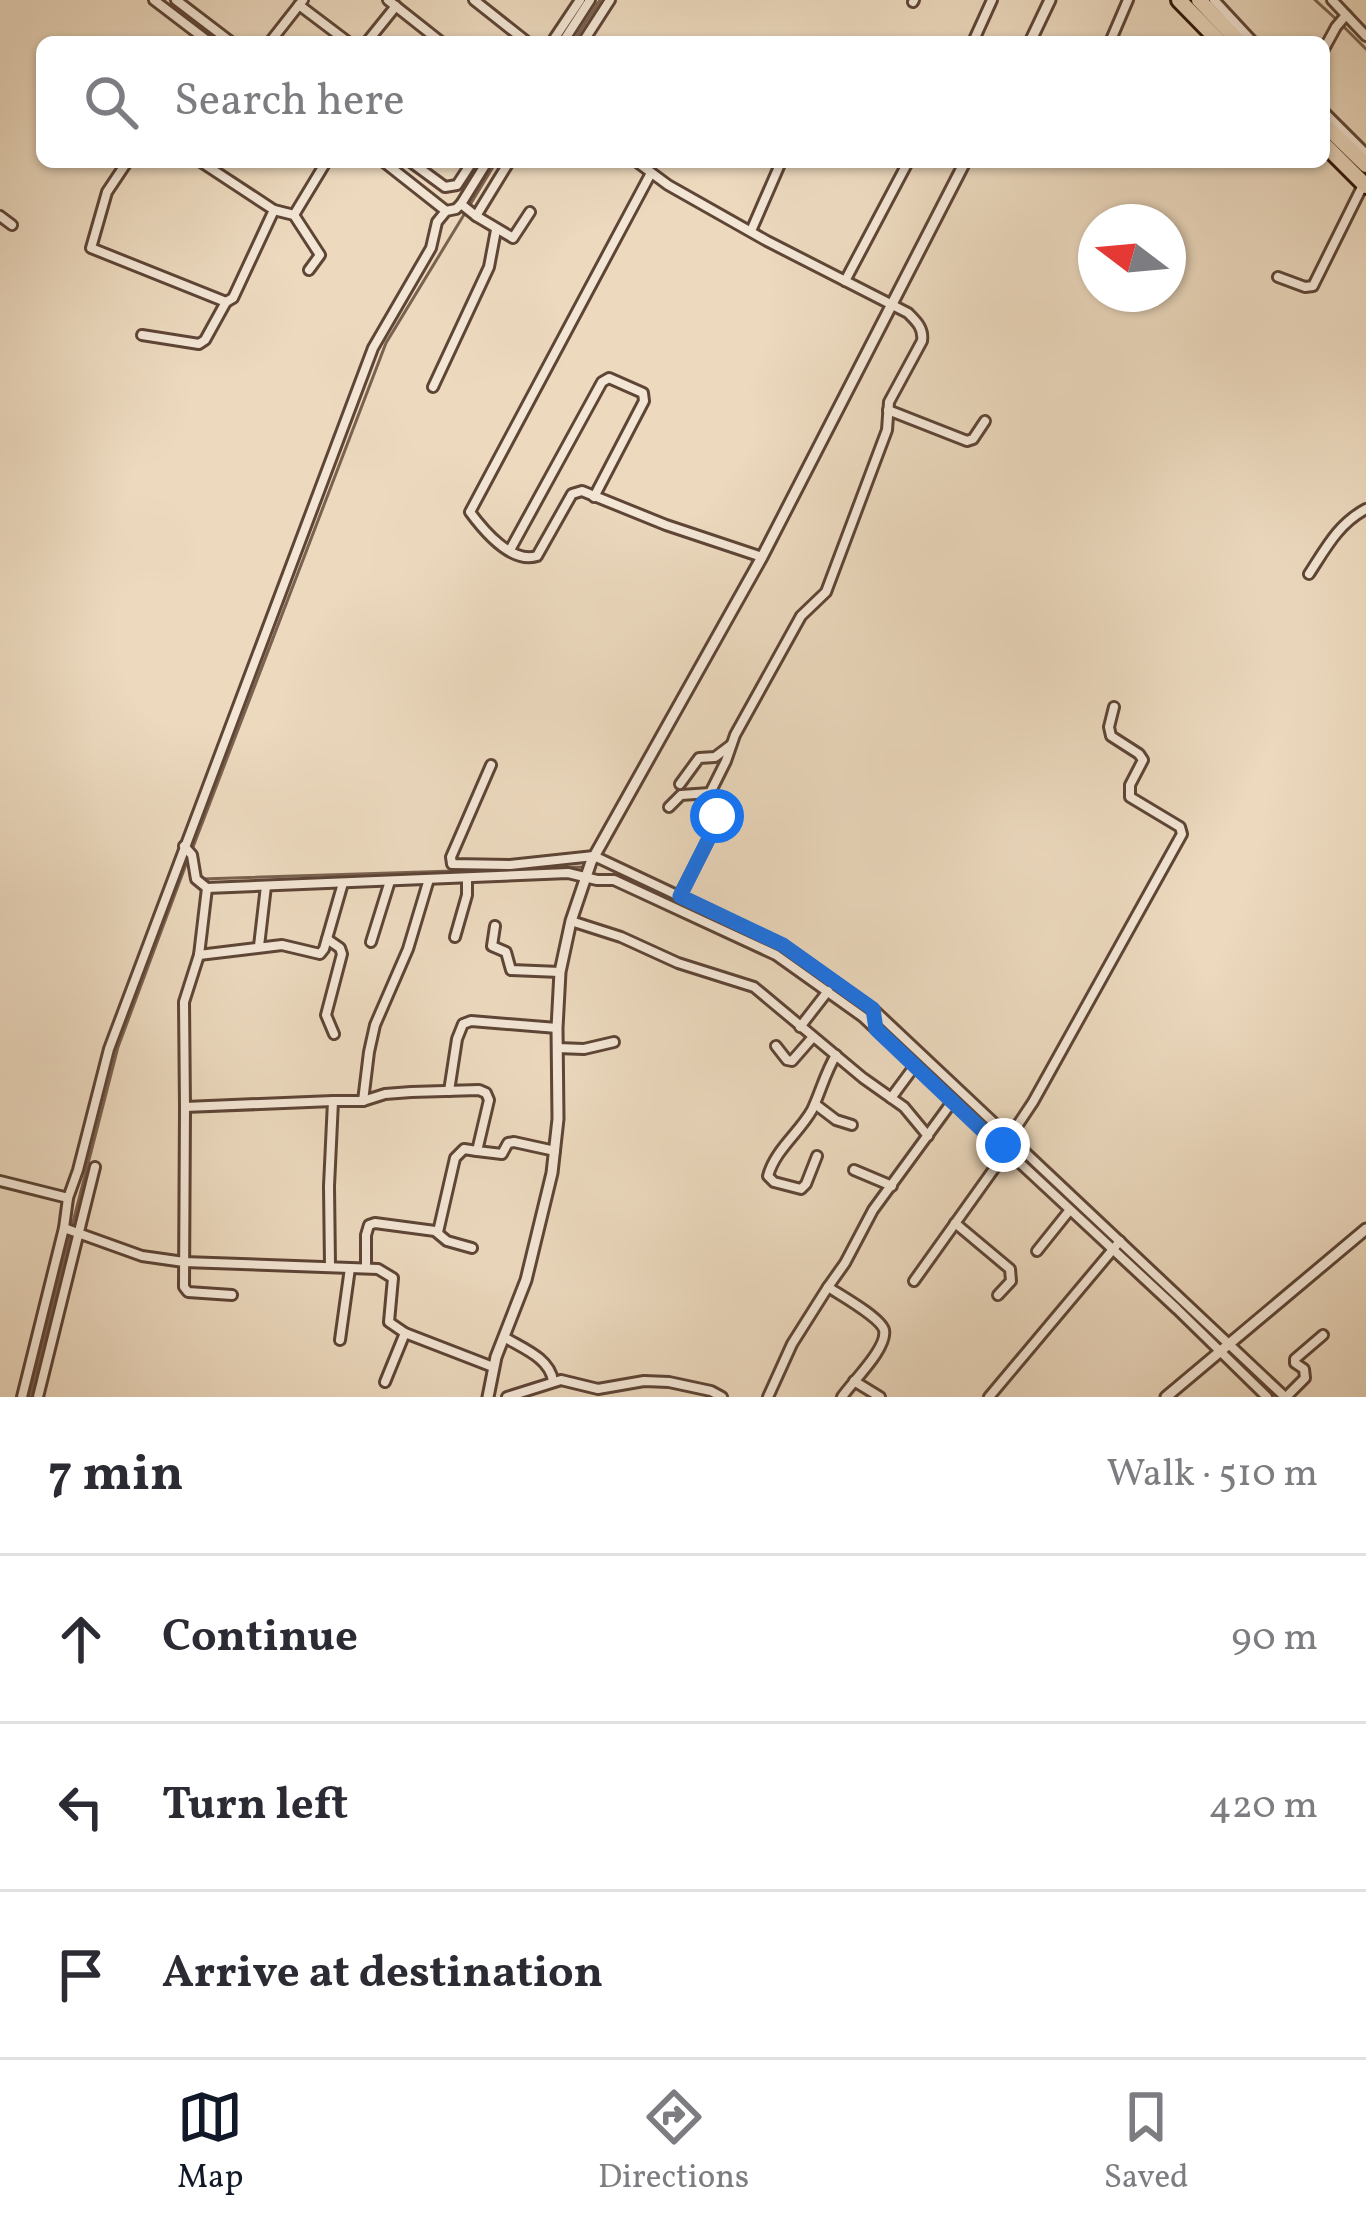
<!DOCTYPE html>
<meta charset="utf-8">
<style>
:root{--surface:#fff;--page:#f2f2f3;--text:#2b2b33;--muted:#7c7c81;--line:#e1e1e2;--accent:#111827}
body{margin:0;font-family:Vollkorn,serif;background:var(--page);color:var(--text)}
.compass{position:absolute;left:1078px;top:204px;width:108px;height:108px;border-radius:50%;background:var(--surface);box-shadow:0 3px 9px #0004;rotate:286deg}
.stop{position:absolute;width:36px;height:36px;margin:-27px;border:9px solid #1a73e8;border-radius:50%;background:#fff}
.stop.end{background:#1a73e8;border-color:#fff;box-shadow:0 3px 12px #0008}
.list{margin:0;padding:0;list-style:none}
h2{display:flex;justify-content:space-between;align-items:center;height:156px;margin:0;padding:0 48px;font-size:51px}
h2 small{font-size:39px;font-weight:400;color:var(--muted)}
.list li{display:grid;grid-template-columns:78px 1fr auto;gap:36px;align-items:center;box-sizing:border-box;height:168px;padding:0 48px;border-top:3px solid var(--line)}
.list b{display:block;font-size:45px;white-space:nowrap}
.list em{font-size:39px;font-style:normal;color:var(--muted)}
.icon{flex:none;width:66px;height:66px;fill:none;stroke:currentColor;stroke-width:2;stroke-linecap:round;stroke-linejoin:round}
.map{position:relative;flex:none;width:1366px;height:1397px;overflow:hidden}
.search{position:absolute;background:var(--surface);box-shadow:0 3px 9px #0004;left:36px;right:36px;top:36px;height:132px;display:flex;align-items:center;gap:30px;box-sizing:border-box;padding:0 42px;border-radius:18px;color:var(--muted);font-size:45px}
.sheet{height:660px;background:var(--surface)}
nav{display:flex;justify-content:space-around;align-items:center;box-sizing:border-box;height:168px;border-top:3px solid var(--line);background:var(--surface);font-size:33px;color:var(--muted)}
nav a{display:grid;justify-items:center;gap:6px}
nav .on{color:var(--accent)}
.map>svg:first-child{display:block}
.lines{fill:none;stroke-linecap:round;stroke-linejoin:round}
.stream{stroke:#7a6250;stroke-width:3}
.minor-casing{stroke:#5e4536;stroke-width:14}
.tertiary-casing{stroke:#5e4536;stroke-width:15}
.trunk-casing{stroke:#2f1409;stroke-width:20}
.minor{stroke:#f3e6d5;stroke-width:8}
.tertiary{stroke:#f3e6d5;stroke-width:9}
.trunk{stroke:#ecd9be;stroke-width:14}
.route{stroke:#1a73e8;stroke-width:15}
</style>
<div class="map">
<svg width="1366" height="1397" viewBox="0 0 1366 1397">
<rect width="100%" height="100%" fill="#ecd9be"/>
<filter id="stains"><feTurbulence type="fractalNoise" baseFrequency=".00167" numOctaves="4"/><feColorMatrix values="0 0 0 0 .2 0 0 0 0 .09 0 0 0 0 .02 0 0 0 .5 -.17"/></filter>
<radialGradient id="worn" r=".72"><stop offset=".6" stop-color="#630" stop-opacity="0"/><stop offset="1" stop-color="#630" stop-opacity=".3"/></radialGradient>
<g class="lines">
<g class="stream">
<path d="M1315,0l21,19"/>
<path d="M1343,26l23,23"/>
<path d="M573,42l27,-42"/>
<path d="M193,847l193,-504 110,-181"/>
<path d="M202,879l382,-12"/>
<path d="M779,947l49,36"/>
<path d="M833,987l35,25 257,239"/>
<path d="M72,1226l46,-179 70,-188"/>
<path d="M1265,1383l14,14"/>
<path d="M30,1397l40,-161"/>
</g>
<g class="minor-casing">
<g id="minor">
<path d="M154,0l55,42"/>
<path d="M176,0l55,42"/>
<path d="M388,0l53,42"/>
<path d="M474,0l53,42"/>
<path d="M1214,0l39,42"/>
<path d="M1332,0l34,36"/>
<path d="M913,2l1,-2"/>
<path d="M299,5l49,37"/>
<path d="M270,42l33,-42"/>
<path d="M367,42l29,-36"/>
<path d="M552,42l28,-42"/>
<path d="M563,42l27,-42"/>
<path d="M583,42l27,-42"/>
<path d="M973,42l19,-42"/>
<path d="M1110,42l18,-42"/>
<path d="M1324,49l12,-22 10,-12"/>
<path d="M1324,112l42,42"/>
<path d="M127,162l-20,30 -16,56 135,54 7,-4 41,-88"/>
<path d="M201,162l73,48 20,5 26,40 -11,15"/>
<path d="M384,162l62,49"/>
<path d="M411,162l34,25 12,-2 15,-23"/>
<path d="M637,162l31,23 99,56 141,72c8,8 16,15 14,28l-33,61 -2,28 -61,162 -25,24 -66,119 -9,26 -19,38 11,22 -38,74"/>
<path d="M651,173l-181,339c14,19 42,52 67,44l35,-62 10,-3 84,34 96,32"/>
<path d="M461,204l15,12 33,-54"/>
<path d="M294,215l32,-53"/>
<path d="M0,216l12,9"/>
<path d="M476,216l37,22 17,-26"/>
<path d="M751,231l30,-69"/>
<path d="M1278,277l27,10 8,-1 50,-101"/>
<path d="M845,281l63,-119"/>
<path d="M142,335l57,9 6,-4 21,-38"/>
<path d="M433,387l56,-120 7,-37"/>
<path d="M888,410l79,31 6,-2 12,-18"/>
<path d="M510,550l92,-168 7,-4 34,15 1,8 -50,96"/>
<path d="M1309,574c17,-26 29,-50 57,-65"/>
<path d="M491,765l-40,92 1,7 58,1 84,-9 189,89 90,64 412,388"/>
<path d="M680,784l19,-26 16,-1 16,-12"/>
<path d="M669,807l12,-12 29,-2"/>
<path d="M184,846l8,9 4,24 11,9 361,-15 29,7h17l162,75 87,62 314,292 90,88"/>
<path d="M207,888l-8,67 -15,47 1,105 148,-6"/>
<path d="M571,921l50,16 57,26 76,24 109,91 41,29 24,29"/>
<path d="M495,926l-3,20 14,6 5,18 49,2"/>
<path d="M455,937l12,-42v-17"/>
<path d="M327,939l13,9 2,6 -16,61 8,19"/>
<path d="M371,942l19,-61"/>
<path d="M259,946l7,-60"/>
<path d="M199,955l83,-10 38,9 4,-5 19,-66"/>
<path d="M800,1027l28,-36"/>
<path d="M776,1046l11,14 5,1 21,-24"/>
<path d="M557,1048l27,1 30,-7"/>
<path d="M449,1091l8,-52 6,-15 8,-3 86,7"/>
<path d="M891,1098l23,-31"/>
<path d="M363,1101l6,-49 6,-27 33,-76 21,-70"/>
<path d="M815,1104l21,16 16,5"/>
<path d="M185,1107l-1,180 4,5 44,3"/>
<path d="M1007,1141l26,-39 149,-268 -2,-7 -50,-30v-12l13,-25 -4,-6 -28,-18 -2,-9 5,-20"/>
<path d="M817,1156l-11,28 -5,5 -27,-7 -6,-6c7,-26 31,-43 44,-66 9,-19 13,-37 24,-55"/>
<path d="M854,1170l38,16"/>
<path d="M0,1181l68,17"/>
<path d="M955,1223l55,46 1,12 -13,14"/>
<path d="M64,1228l78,28 42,6 194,7 15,9 -4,44 16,11"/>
<path d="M438,1232l17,-74 9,-9 13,2"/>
<path d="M1037,1251l32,-40"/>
<path d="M330,1266l-1,-80 4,-85h30l22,-7 26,-2 68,-2 7,3 3,7 -12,51 25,3 6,-11 6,-1 41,9"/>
<path d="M366,1267v-32l3,-10 6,-2 60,8 12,10 25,7"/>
<path d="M914,1281l92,-129"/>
<path d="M504,1337c18,11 46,21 49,44"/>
<path d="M340,1340l10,-72"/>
<path d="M854,1381l26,16"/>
<path d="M385,1382l20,-49 88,34"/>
<path d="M22,1397l42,-169 4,-30 10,-28 31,-121 264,-701 58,-100 6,-26 9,-11 10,-2 5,-5 26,-42"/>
<path d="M38,1397l57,-230"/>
<path d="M507,1397l54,-17 37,9 46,-8 25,1 42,9 11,6"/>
<path d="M768,1397l24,-53 36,-57"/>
<path d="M842,1397c10,-15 46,-49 42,-67 -4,-13 -44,-35 -56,-43l17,-24 28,-53 79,-108"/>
<path d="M989,1397l131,-156"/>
<path d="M1286,1397l19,-19 -1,-9 -9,-6v-4l28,-24"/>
</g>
</g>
<g class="tertiary-casing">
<g id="tertiary">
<path d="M1030,42l20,-42"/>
<path d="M488,1397l8,-40 30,-77 26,-107 6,-54 -1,-91 3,-56 11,-51 20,-59 171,-305 203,-395"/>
<path d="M1166,1397l200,-168"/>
</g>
</g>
<g class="trunk-casing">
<g id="trunk">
<path d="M1179,0l41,42"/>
<path d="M1199,0l40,42"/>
<path d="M1324,124l42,41"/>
<path d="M1324,144l42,42"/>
</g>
</g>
<use href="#minor" class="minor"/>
<use href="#tertiary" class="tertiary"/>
<use href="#trunk" class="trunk"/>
</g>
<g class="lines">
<path class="route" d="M717,816l-1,8 -36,72 103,49 90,64 3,20 125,119 2,-3"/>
</g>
<rect width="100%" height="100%" filter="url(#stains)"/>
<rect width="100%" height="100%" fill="url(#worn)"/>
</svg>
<svg class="compass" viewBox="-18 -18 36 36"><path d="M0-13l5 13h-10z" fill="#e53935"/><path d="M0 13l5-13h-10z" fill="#7c7c81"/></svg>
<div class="stop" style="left:717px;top:816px"></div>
<div class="stop end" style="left:1003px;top:1145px"></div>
<div class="search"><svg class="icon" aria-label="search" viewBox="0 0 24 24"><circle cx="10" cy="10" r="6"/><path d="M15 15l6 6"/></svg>Search here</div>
</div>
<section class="sheet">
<h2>7 min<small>Walk · 510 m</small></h2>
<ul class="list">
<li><svg class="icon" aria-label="ahead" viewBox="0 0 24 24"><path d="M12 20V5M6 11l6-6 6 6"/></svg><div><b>Continue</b></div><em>90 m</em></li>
<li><svg class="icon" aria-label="left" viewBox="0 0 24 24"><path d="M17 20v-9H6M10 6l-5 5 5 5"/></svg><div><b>Turn left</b></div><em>420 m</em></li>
<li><svg class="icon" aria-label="arrive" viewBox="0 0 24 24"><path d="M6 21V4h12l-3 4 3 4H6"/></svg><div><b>Arrive at destination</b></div></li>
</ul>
</section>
<nav>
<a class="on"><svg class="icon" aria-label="map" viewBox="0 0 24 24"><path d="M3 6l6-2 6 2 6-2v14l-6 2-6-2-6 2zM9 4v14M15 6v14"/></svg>Map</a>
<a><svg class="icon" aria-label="directions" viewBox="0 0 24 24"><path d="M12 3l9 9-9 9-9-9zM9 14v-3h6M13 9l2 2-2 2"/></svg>Directions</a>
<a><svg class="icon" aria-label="saved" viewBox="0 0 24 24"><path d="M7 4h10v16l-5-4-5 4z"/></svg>Saved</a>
</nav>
